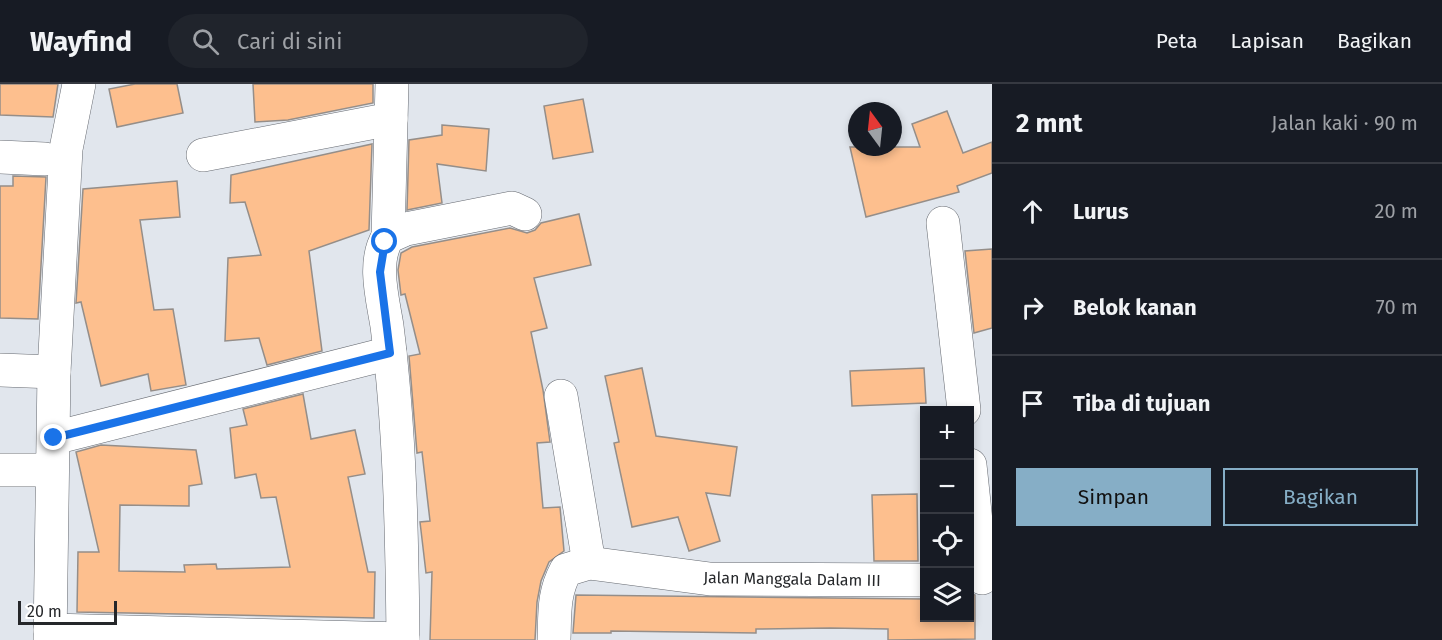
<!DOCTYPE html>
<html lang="id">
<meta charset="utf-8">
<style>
:root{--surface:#171b24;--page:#20242c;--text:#f1f3f6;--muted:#9ea1a6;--line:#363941;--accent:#86aec6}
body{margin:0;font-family:"Fira Sans",sans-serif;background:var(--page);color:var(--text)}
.controls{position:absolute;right:18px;bottom:18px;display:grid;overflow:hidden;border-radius:0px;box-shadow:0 3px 9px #0003}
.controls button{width:54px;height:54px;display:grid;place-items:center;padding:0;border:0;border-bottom:2px solid var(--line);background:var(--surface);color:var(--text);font:30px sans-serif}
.compass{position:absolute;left:848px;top:18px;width:54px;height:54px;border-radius:50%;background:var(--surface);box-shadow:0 3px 9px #0003;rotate:345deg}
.scale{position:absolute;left:18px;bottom:15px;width:99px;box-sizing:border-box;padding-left:6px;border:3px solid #25272a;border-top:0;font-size:16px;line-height:21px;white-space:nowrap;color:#25272a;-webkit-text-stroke:4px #fff;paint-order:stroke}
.stop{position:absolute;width:18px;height:18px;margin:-14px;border:4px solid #1a73e8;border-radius:50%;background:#fff}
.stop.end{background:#1a73e8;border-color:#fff;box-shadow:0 2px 6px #0008}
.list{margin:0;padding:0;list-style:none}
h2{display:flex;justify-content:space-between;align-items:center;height:78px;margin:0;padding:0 24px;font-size:26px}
h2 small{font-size:20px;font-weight:400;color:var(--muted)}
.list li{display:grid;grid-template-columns:39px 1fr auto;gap:18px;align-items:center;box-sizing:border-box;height:96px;padding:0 24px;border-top:2px solid var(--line)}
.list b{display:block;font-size:22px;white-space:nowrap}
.list em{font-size:20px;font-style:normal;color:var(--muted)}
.actions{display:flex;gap:12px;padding:18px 24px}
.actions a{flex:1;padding:14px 0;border:2px solid var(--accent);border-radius:0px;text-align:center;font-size:21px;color:var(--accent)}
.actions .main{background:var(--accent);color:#111}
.icon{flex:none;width:33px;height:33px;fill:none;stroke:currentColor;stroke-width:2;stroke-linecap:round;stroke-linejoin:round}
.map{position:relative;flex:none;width:992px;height:556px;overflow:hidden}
header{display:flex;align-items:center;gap:36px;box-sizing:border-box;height:84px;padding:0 30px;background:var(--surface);border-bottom:2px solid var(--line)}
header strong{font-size:28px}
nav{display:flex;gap:33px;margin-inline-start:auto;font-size:21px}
.search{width:420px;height:54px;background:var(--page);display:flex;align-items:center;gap:15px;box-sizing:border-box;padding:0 21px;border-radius:33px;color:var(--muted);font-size:22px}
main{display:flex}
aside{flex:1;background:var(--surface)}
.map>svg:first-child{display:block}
.building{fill:#fdbf8e;stroke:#958e89;stroke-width:1.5}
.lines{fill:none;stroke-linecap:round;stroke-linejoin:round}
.minor-casing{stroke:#666a71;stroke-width:34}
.minor{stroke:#fff;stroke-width:33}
.route{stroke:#1a73e8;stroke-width:8}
.labels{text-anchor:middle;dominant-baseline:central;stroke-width:4.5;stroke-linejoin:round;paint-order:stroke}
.street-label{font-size:16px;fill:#25272a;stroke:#fff}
</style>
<header>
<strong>Wayfind</strong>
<div class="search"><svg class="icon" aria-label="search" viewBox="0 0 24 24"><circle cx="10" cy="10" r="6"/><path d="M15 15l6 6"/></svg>Cari di sini</div>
<nav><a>Peta</a><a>Lapisan</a><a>Bagikan</a></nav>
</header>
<main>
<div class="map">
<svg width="992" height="556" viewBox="0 0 992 556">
<rect width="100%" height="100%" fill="#e1e6ed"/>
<g class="building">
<path d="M0,0h58l-5,33 -53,-2z"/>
<path d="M135,0h42l6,29 -66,14 -8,-38z"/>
<path d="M253,0h120v19l-85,17 -33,2z"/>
<path d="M583,15l10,53 -40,7 -9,-53z"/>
<path d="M947,27l16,42 29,-11v31l-35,13 2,6 -93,25 -16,-70h70l-8,-23z"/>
<path d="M442,41l47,4 -3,42 -49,-7 5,39 -35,7 2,-70 33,-5z"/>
<path d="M372,60l-3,86 -60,21 13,100 -55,14 -8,-27 -34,3 3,-83 33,-3 -16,-53 -15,1 1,-28z"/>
<path d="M13,92l33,1 -8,142 -38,-1v-132h13z"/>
<path d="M177,97l3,36 -40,3 14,90 19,-1 13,76 -35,6 -3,-17 -47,12 -20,-84 -5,1 7,-114z"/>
<path d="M579,130l12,51 -57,13 13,50 -16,4 12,58 7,52 -13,1 6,65 17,-1 4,44 -15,11 -8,19 -4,21 -2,38h-105l2,-68 -6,1 -6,-51 10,-1 -8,-69 -5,1 -8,-97 11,-2 -15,-60 -4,1 -3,-25 3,-17 11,-6 98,-19 17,5 8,-3 6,-7z"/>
<path d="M992,165v79l-18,5 -9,-82z"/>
<path d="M642,284l14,68 81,11 -7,49 -24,-3 14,48 -31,10 -11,-34 -46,10 -18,-84 5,-1 -14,-66z"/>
<path d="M924,284l2,35 -74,3 -2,-35z"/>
<path d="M303,310l8,45 44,-9 10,44 -17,3 20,95h7l-1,46 -297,-6 1,-60h21l-23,-100 25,-7 95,5 6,34 -13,2v20l-69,-1 -1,66 66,1 -1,-7 32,-1 1,5 73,-2 -14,-70 -15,1 -5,-24 -21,4 -5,-50 17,-3 -4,-16z"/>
<path d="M917,410l1,67h-44l-2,-66z"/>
<path d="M969,509l6,2v44l-87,1v-11l-58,-1 -74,1v4l-145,-2v2h-38l3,-38 348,4v19h45z"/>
</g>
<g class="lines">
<g class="minor-casing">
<g id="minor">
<path d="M203,71l188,-36"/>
<path d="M0,73l45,2"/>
<path d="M943,139l21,187"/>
<path d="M388,153l4,-153"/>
<path d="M0,286l54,2"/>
<path d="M561,312l28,167"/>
<path d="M54,354l336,-85"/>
<path d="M970,381l12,113"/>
<path d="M0,386h52"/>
<path d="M50,546l353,9"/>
<path d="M50,556l4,-268 12,-223 13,-65"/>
<path d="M403,556c-1,-104 -3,-210 -16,-314 -4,-26 -15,-64 1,-89l18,-8 106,-21 13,6"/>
<path d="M554,556c1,-27 -1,-46 12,-70l23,-7 121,16 214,1"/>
</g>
</g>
<use href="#minor" class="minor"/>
</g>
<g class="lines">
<path class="route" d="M54,354l336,-85 -10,-81 5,-30"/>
</g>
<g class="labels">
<g class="street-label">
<text transform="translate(792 495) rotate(1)">Jalan Manggala Dalam III</text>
</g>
</g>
</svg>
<div class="controls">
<button>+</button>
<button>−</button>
<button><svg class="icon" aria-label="locate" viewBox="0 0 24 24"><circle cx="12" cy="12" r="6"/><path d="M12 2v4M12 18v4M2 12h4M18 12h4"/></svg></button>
<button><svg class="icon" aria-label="layers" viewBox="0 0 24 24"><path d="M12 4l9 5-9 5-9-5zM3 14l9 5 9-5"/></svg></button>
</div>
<svg class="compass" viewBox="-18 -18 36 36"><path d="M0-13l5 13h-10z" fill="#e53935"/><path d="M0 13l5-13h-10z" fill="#9ea1a6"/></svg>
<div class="scale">20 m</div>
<div class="stop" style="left:385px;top:158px"></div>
<div class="stop end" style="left:54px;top:354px"></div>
</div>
<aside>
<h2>2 mnt<small>Jalan kaki · 90 m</small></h2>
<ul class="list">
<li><svg class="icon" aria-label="ahead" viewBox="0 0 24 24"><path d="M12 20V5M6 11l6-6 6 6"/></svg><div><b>Lurus</b></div><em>20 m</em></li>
<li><svg class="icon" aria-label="right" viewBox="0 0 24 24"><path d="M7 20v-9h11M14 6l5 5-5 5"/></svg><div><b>Belok kanan</b></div><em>70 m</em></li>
<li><svg class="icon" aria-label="arrive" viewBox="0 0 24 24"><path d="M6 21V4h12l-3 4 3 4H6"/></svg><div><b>Tiba di tujuan</b></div></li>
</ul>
<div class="actions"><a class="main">Simpan</a><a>Bagikan</a></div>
</aside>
</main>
